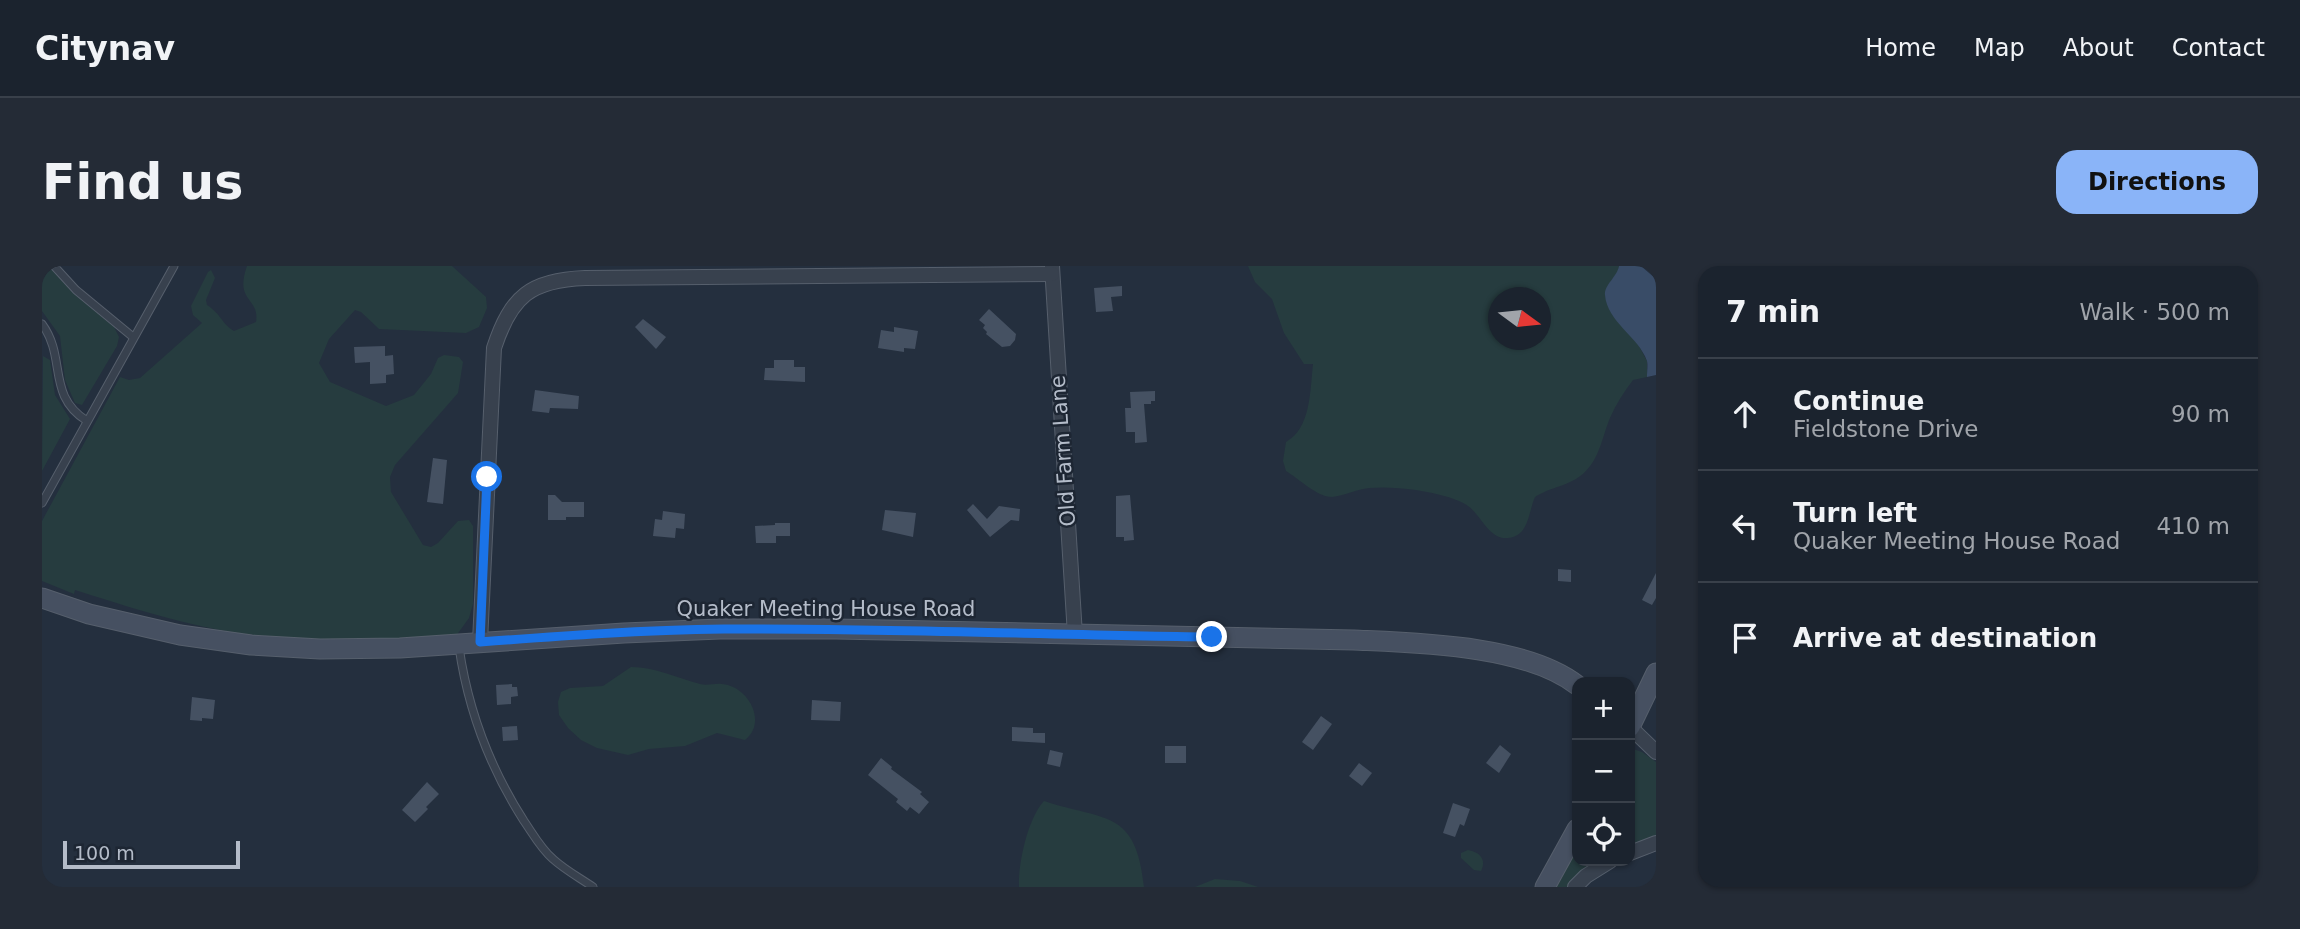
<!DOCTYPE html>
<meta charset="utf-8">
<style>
:root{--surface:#1b232e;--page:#242b36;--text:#f1f3f6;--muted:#a0a4aa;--line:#39404a;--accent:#8ab4f8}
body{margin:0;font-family:"DejaVu Sans",sans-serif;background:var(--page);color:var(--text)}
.controls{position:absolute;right:21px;bottom:21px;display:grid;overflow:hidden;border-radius:14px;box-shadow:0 2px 5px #0004}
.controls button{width:63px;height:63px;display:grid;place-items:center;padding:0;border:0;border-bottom:2px solid var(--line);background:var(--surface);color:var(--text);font:35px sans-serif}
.compass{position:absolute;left:1446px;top:21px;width:63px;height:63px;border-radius:50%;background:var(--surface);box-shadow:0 2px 5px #0004;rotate:105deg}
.scale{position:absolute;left:21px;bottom:18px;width:177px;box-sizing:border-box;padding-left:7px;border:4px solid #b4bcc9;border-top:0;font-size:19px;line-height:24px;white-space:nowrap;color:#b4bcc9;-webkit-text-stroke:5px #1d2633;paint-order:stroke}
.stop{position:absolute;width:21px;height:21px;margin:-16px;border:5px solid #1a73e8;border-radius:50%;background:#fff}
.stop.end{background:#1a73e8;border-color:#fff;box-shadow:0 2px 7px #0008}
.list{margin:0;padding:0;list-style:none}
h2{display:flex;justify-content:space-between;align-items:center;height:91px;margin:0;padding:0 28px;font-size:30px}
h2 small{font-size:23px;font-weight:400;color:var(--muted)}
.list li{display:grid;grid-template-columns:46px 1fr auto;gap:21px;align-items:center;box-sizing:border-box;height:112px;padding:0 28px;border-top:2px solid var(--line)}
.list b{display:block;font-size:26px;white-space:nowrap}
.list p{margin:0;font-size:23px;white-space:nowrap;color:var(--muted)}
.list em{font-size:23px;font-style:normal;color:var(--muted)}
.icon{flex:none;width:38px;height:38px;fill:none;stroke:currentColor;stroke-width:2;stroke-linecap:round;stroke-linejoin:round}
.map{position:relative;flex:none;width:1614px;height:621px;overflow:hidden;border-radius:21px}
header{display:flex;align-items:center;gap:42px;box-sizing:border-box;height:98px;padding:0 35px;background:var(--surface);border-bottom:2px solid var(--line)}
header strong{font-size:33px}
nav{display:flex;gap:38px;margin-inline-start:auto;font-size:24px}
.intro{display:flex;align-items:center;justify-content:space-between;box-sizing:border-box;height:168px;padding:0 42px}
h1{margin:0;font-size:49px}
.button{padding:18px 32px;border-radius:21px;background:var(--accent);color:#111;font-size:24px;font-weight:700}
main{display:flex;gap:42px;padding:0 42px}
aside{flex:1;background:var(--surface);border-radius:21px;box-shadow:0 2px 5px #0004}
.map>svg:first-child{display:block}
.green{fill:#263c3f;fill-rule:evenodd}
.water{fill:#394c67}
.building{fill:#455162}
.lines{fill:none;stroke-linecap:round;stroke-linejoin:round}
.service-casing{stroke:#565f6c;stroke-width:9}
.minor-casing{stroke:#565f6c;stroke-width:16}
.secondary-casing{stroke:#565f6c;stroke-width:21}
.service{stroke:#38414e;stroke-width:7}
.minor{stroke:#38414e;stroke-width:14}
.secondary{stroke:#465061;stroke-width:19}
.route{stroke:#1a73e8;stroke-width:9}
.labels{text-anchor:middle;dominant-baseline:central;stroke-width:5;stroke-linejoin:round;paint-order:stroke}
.street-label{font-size:21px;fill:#b4bcc9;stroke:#1d2633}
</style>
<header>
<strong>Citynav</strong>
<nav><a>Home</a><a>Map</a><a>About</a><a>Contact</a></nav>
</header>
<div class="intro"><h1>Find us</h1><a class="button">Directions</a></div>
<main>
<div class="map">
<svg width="1614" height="621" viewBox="0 0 1614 621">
<rect width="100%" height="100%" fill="#242f3e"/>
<g class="green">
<path d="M0,0h6l25,27 41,34 5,10 -2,9 -35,59 -7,-2 -10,-23 -5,-44 -18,-25z"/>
<path d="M205,0h205l34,31 1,11 -8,19 -13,6 -87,-4 -18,-17 -6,-2 -26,29 -10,24 11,19 56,24 28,-11 17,-21 7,-16 6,-3 15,2 4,5 -5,31 -63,72 -5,12 1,15 32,53 8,2 7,-4 20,-22 11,-1 4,6v78l-4,14 -13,18c-78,3 -158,8 -236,-6 -49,-9 -97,-25 -145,-40l-1,4 -32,-13v-60l78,-144 9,3 11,-2 62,-55 -9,-8 -2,-9 17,-34 3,-2 4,8 -9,22 1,5c15,10 14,18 27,26l22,-9c4,-25 -22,-19 -9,-56z"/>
<path d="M1206,0h371l-1,6 -11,15 40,74v16l-14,3c-9,12 -17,24 -23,38 -8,19 -10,40 -26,55 -14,13 -34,14 -49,24 -7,16 -6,39 -27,41 -19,2 -27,-23 -40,-32 -5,-4 -14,-7 -20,-9 -24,-7 -54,-11 -79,-9 -12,1 -25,8 -37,9 -15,0 -34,-19 -46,-26l-3,-10 3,-19c25,-14 24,-51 27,-78h-9l-20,-31 -12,-34 -17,-17zM1456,32h42v42h-42z"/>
<path d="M1,90l7,4 5,35 15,24 -28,52z"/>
<path d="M589,401c24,0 46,11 69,17 8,2 14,-1 22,0 26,2 46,38 23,56l-28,-7 -32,13 -36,3 -21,6 -31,-7 -16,-8 -13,-12 -9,-13 -1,-13 3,-10 9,-4 33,-2z"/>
<path d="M1588,482l12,4 14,10v78l-26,9z"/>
<path d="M1002,535c61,20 92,8 100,86h-125c-1,-24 9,-69 25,-86z"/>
<path d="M1535,580v15h24l-32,26h-14z"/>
<path d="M1426,584c11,2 19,9 13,21l-7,-1 -13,-12v-5z"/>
<path d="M1173,613l25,2 18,6h-63z"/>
</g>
<path class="water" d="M1577,0h22l15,13v96l-9,2c0,-5 1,-12 0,-16 -8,-24 -40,-39 -42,-66 -1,-10 12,-18 14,-29z"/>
<g class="building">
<path d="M1080,20v10l-11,1 2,14 -17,1 -2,-24z"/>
<path d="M947,43l27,25 -1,6 -5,6 -8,1 -16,-13 1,-2 -4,-4 2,-3 -6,-5z"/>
<path d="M601,53l23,18 -10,12 -21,-22z"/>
<path d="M852,61l24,4 -3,18 -11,-1v4l-26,-4 3,-18 13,2z"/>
<path d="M343,80v10l8,-1 1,19 -8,1v8l-16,1v-22l-15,1 -1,-16z"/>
<path d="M732,94h20v7h11v15l-41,-2 1,-12h9z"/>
<path d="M493,124l44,6 -1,13 -28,-1 -1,5 -17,-2z"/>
<path d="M1113,125v10h-4v3h-7l3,38 -12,1v-11h-9l-1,-24h6l-1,-16z"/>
<path d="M391,192l14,2 -4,44 -16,-2z"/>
<path d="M506,229h7l7,7h22v15h-18v3h-18z"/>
<path d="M1088,229l4,45 -10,1v-4h-8v-41z"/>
<path d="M931,238l14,15 12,-13 21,3 -1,12 -8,-1 -21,17 -23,-27z"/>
<path d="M843,244l31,3 -3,24 -31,-7z"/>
<path d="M621,245l22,3 -1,15 -8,-1 -1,10 -22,-2 2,-17 7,1z"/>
<path d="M733,257h15v13h-14v7h-20l-1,-17 20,-1z"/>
<path d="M1516,303l13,1v12l-13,-1z"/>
<path d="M1614,307v25l-4,7 -10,-5z"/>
<path d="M470,418v3h5l1,9 -7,1v7l-14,1 -1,-20z"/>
<path d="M150,431l23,3 -2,19 -11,-1v3l-12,-1z"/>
<path d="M770,434l29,2 -1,19 -29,-1z"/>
<path d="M1279,450l11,8 -19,26 -11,-8z"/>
<path d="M475,460l1,14 -15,1 -1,-14z"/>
<path d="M970,461l21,1v5h12v10l-33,-2z"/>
<path d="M1458,479l11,9 -12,19 -13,-10z"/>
<rect x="1123" y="480" width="21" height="17"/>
<path d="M1008,484l13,3 -3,14 -13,-3z"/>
<path d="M839,492l11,9 -1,2 31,23 -2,2 9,8 -10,12 -9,-7 -3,4 -11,-9 2,-3 -30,-24z"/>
<path d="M1317,497l13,10 -10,13 -13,-10z"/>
<path d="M385,516l12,12 -13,13 2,2 -13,13 -13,-12z"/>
<path d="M1411,537l17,6 -6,17 -4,-2 -5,13 -12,-4z"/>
</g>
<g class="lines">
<g class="service-casing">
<g id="service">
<path d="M12,0l22,24 57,47"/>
<path d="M0,58c25,34 4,71 45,97"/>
<path d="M0,237l132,-237"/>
<path d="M417,381c9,63 31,121 65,174 9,13 17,28 29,38 12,11 27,19 40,28"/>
</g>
</g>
<g class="minor-casing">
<g id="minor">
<path d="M1010,0l23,369"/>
<path d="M438,376l14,-294c17,-52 37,-68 91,-70l467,-4"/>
<path d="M1588,461l26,25"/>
<path d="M1588,587l26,-10"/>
<path d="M1533,621l11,-11 24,-15"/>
</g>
</g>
<g class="secondary-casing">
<g id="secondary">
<path d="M0,332l47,16 91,21 71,10 69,4 80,-1 224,-15 96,-4h116l518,11c65,3 171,5 223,45"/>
<path d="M1588,461l26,-54"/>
<path d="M1503,621l32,-58"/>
</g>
</g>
<use href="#service" class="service"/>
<use href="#minor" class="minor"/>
<use href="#secondary" class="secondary"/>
</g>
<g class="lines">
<path class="route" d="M445,211l-7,165c81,-6 162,-12 244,-13 162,-1 325,6 488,8"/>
</g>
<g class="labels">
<g class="street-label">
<text transform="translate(1021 185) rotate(-94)">Old Farm Lane</text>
<text x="784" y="343">Quaker Meeting House Road</text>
</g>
</g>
</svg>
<div class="controls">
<button>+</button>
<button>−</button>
<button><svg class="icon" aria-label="locate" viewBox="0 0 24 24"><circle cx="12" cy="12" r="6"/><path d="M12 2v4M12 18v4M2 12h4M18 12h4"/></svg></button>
</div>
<svg class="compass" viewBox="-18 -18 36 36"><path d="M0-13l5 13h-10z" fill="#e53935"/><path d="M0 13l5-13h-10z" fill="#a0a4aa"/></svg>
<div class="scale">100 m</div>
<div class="stop" style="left:445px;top:211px"></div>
<div class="stop end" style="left:1170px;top:371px"></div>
</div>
<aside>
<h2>7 min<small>Walk · 500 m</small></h2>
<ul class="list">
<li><svg class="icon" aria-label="ahead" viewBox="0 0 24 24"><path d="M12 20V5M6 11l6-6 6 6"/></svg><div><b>Continue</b><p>Fieldstone Drive</p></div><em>90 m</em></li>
<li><svg class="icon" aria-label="left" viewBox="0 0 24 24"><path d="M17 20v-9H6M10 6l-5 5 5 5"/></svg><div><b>Turn left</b><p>Quaker Meeting House Road</p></div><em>410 m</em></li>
<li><svg class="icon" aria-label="arrive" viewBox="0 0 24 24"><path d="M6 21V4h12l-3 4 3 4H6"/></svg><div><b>Arrive at destination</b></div></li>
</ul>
</aside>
</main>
